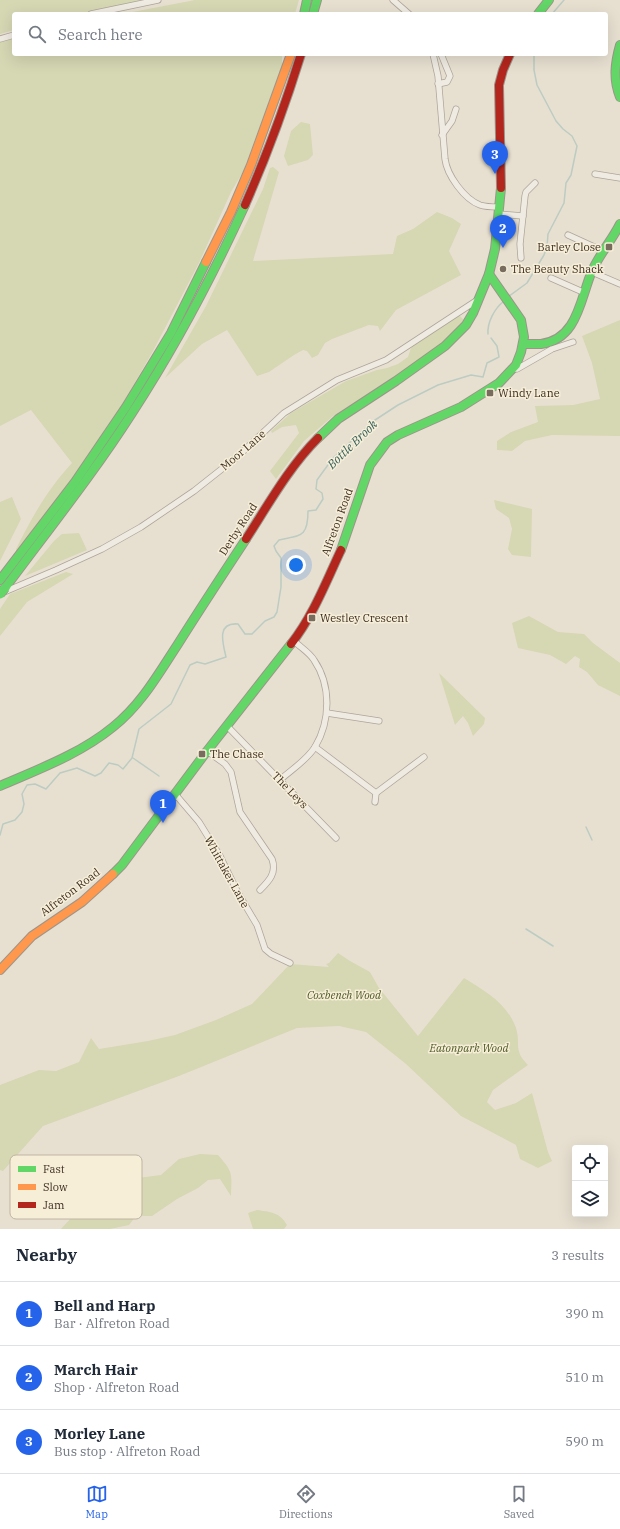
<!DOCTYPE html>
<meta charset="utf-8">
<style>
:root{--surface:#fff;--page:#f6f6f7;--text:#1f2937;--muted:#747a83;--line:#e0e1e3;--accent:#2563eb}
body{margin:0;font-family:"IBM Plex Serif",serif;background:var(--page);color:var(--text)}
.controls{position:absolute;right:12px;bottom:12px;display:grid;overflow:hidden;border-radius:4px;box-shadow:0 4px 16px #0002}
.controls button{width:36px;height:36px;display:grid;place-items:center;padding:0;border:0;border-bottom:1px solid var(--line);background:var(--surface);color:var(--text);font:20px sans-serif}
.you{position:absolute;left:296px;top:565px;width:14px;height:14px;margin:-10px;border:3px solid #fff;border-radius:50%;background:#1a73e8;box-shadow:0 0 0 6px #1a73e833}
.badge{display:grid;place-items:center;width:26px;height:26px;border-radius:50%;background:var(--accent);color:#fff;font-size:13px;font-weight:700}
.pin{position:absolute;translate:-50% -33px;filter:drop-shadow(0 1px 2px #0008)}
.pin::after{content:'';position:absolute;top:21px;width:14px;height:12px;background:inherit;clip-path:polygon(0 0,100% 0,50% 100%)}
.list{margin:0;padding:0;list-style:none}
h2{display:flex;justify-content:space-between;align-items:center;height:52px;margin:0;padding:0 16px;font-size:17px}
h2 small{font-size:13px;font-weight:400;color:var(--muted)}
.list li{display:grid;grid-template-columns:26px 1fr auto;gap:12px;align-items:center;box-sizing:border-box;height:64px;padding:0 16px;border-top:1px solid var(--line)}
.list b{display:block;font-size:15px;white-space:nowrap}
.list p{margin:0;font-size:13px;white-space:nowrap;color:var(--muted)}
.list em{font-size:13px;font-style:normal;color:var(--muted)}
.icon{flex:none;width:22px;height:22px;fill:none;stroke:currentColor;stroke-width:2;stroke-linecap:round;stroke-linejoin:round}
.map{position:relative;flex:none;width:620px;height:1229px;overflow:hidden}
.search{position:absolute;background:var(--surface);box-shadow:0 4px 16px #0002;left:12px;right:12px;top:12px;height:44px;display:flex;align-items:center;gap:10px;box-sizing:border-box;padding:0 14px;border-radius:4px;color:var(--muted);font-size:15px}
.sheet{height:244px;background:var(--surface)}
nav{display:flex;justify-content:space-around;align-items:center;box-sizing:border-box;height:56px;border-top:1px solid var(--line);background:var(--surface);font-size:11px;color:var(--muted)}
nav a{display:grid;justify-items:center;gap:2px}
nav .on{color:var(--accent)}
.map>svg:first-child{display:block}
.green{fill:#d6d7b3}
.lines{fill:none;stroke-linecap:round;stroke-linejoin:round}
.stream{stroke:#bcccc2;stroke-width:1.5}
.street-casing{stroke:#ada599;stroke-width:7}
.fast-casing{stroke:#9c958a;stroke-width:10}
.slow-casing{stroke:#9c958a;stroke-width:10}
.jam-casing{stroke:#9c958a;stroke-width:10}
.street{stroke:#efebe3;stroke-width:5.5}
.fast{stroke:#63d668;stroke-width:8}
.slow{stroke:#ff974d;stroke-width:8}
.jam{stroke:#b3261e;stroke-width:8}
.fast-bridge-casing{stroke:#928b80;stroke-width:10;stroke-linecap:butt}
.fast-bridge{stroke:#63d668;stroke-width:9}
.poi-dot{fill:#786c5e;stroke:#f7eed8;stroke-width:1.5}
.labels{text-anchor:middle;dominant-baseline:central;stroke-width:3;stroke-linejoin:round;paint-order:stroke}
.poi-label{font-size:11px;fill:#3d2e20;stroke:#f7eed8;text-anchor:start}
.street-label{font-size:11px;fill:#3d2e20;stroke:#f7eed8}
.park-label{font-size:11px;font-style:italic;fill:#4d5a26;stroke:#f7eed8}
.water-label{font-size:12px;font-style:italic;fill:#2f5d5a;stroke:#f7eed8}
.key{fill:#f7eed8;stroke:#bfb4a1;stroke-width:1}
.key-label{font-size:11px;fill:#3d2e20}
</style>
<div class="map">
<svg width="620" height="1229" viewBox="0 0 620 1229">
<rect width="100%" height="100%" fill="#e7e0d1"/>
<g class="green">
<path d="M0,0h145l-61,14h-70v16l-14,4z"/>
<path d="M195,0h104l-4,14h-173z"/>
<path d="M14,38v16h268v12l-39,106 -12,20 -32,71 -46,88 -34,59 -40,61 -63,82v-4c16,-32 31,-59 56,-86l-41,-53 -31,16v-384z"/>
<path d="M301,122l9,2 3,31 -5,5 -20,6 -4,-10 7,-25z"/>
<path d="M273,167l6,5 -26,89 140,-7 4,-18 16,-7 24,-17 15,6 9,6 -12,27 12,24 -65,35 -16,21 -2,-5 -9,-1 -37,14 -7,4 -7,12 -6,3 -5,-7 -4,-1 -9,5 -25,17 -12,4 -30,-46 -25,14 -37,34 41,-72 57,-117 7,-21z"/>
<path d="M460,316l4,4 -23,26 -23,17 -85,53 -29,25 -28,38 -6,-8 29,-38 -3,-8 -14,2 -10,6 -1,-2 20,-18 55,-32 31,-11 10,-2 11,-4 10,-7 3,-9 6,-5 38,-26z"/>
<path d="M620,320v116l-68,-1 -27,6 -13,10 -15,-1v-9l14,-9 27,-10 -3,-16 38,-1 27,-6 -8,-36 -10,-27z"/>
<path d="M12,497l9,22 -21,42v-59z"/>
<path d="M494,500l38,9 -1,48 -19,-2 -4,-6 4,-20 -3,-11 -13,-9z"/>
<path d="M79,533l8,17 -62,26 29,-35 8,-7z"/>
<path d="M66,572l7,2 -46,28 -27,34v-27l10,-15z"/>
<path d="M529,616l29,16 26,2 9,9 27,20v33l-22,-11 -11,-13 -8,-5 1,-8 -5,-3 -9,8 -16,-9 -32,-7 -6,-25z"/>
<path d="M439,673l46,45 -1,6 -11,12 -5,-13 -5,-7 -8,9z"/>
<path d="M338,953l12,8 20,11 9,16 39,48 46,-58c21,13 43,25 52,50 5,16 -3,22 12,37l-35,25 -6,12 8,8 21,-7 16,-10 16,59 4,9 -14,7 -18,-9 -4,-14 -55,-29 -55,-52 -40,-32 -27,-6 -42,2 -118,48 -136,50 -40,45 -3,-1v-85l39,-15 17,1 23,-9 12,-24 8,11 49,-8 27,-6 41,-15 36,-16 38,-40 39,3 -3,-3 3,-1z"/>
<path d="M200,1154l18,1c15,17 14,18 13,41l-11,-17 -12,1 -10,8 -21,11 -25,17h-16l-7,9 -19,4h-49l11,-12 58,-38 31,-4 18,-16z"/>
<path d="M257,1210c13,2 23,2 30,15l-3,4h-31l-5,-16z"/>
</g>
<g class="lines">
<g class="stream">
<path d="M552,14l12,-14"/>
<path d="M508,297l19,-14 17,-28 3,-8 1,-13 16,-31 2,-20 5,-8 6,-29 -5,-10 -9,-7 -7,-8 -19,-36 -3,-15v-16"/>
<path d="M488,334c-1,-12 7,-26 16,-33"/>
<path d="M133,758l26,18"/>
<path d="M586,827l6,13"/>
<path d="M0,835l3,-11 12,-4 7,-8 2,-8 -2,-10 5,-9 8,-1 11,5 14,-16 17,-5 18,8 6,-3 8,-10 9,2 5,4 9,-11 7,-29 32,-25 19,-39 7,-3 8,2 21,-7c-3,-13 -10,-35 12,-33l7,10h7l13,-13 9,-4 3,-5 4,-25v-29l-5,-7 -2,-5 5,-6c21,-5 29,-2 29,-29l8,-1 7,-11 -1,-6 -6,-4 1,-9 16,-22 39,-36 26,-17 40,-20 33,-10 12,2 4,-14 12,-6 -2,-11 -6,-8"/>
<path d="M526,929l27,17"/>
</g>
<g class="street-casing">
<g id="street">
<path d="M393,0l16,14"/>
<path d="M91,14l67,-14"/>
<path d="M0,39l14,-4"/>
<path d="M433,54l5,22 7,83c2,16 19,40 35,46 6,2 13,2 19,2"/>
<path d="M438,84l9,-2 3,-6 -9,-22"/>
<path d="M442,135l10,-14 4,-12"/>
<path d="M595,174l25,4"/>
<path d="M499,214l24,2"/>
<path d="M568,235l35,16"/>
<path d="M521,258l-1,-14 5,-48 1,-4 9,-9"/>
<path d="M592,272l28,12"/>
<path d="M551,278l34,15"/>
<path d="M513,369h4l35,-20 21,-7"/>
<path d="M4,592l52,-22 46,-21 39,-22 53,-36 43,-34 47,-44 53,-33 49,-20 93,-61"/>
<path d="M327,713l52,8"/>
<path d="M227,726l109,112"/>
<path d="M315,747l61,46 -1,9"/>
<path d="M207,751l18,13 6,8 9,40 32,47c5,14 -3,22 -12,31"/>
<path d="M280,780c11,-10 27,-20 35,-33 16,-27 16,-62 -1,-87 -5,-8 -14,-13 -20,-19"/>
<path d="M376,793l48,-36"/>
<path d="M175,794l24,28 21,34 18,37 19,32 8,24 6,5 19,9"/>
</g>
</g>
<g class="fast-casing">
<g id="fast">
<path d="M304,14l3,-14"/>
<path d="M313,14l4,-14"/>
<path d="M538,14l11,-14"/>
<path d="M620,45c-5,18 -7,34 0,52"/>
<path d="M523,344c6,0 12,0 18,0 37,-5 39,-45 51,-73 7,-16 20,-31 28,-47"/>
<path d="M318,438l20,-19 58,-38 49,-35 21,-21 7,-12 16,-39 6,-25 6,-61"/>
<path d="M341,550l29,-85 17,-23 11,-7 63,-28 38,-24 17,-18 5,-13 3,-15 -3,-17 -32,-46"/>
<path d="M0,580l75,-98 51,-75 45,-74 35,-71"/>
<path d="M5,588c43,-58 88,-114 127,-175 43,-66 80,-136 113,-208"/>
<path d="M0,786c39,-17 80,-32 113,-59 28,-22 46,-54 65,-83 22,-35 45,-70 68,-105"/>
<path d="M113,874l9,-9 85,-114 84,-107"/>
</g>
</g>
<g class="slow-casing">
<g id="slow">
<path d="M206,262l25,-50 20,-47 40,-111"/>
<path d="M0,970l32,-34 50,-34 31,-28"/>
</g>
</g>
<g class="jam-casing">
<g id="jam">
<path d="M501,188l-2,-103 4,-15 7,-16"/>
<path d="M245,205c22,-50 40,-99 56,-151"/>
<path d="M246,539c22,-34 43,-72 72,-101"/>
<path d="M291,644c22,-28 35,-62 50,-94"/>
</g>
</g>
<use href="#street" class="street"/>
<use href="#fast" class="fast"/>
<use href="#slow" class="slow"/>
<use href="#jam" class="jam"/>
<g class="fast-bridge-casing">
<path id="fast-bridge" d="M0,594l5,-6"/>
</g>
<use href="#fast-bridge" class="fast-bridge"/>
</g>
<g class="poi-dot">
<rect x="605" y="243" width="8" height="8" rx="2"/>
<circle cx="503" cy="269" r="4"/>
<rect x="486" y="389" width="8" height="8" rx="2"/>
<rect x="308" y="614" width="8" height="8" rx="2"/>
<rect x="198" y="750" width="8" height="8" rx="2"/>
</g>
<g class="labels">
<g class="poi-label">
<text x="601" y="247" text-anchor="end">Barley Close</text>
<text x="511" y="269">The Beauty Shack</text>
<text x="498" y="393">Windy Lane</text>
<text x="320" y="618">Westley Crescent</text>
<text x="210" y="754">The Chase</text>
</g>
<g class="street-label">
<text transform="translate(243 450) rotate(-41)">Moor Lane</text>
<text transform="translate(337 522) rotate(-70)">Alfreton Road</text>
<text transform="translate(238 529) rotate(-57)">Derby Road</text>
<text transform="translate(290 790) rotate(46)">The Leys</text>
<text transform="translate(227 872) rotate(61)">Whittaker Lane</text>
<text transform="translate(70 892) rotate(-37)">Alfreton Road</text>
</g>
<g class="park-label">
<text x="344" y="995">Coxbench Wood</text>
<text x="469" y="1048">Eatonpark Wood</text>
</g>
<g class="water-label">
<text transform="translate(352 444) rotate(-44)">Bottle Brook</text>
</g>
</g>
<rect x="10" y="1155" width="132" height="64" rx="6" class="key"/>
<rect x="18" y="1166" width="18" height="6" fill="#63d668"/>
<rect x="18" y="1184" width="18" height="6" fill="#ff974d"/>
<rect x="18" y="1202" width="18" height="6" fill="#b3261e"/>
<g class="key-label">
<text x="43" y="1173">Fast</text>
<text x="43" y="1191">Slow</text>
<text x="43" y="1209">Jam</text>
</g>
</svg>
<div class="controls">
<button><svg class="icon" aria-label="locate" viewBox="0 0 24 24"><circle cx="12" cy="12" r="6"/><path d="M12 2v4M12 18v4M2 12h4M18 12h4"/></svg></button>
<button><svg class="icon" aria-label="layers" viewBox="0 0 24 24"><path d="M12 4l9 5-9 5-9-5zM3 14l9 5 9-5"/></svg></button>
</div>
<div class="you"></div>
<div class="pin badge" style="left:163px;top:823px">1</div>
<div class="pin badge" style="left:503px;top:248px">2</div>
<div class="pin badge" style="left:495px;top:174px">3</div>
<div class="search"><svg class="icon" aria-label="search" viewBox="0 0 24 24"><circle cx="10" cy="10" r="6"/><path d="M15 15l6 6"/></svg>Search here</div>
</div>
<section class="sheet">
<h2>Nearby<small>3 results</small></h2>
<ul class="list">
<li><span class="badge">1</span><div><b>Bell and Harp</b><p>Bar · Alfreton Road</p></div><em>390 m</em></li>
<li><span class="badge">2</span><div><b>March Hair</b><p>Shop · Alfreton Road</p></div><em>510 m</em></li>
<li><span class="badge">3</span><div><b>Morley Lane</b><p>Bus stop · Alfreton Road</p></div><em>590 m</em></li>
</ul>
</section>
<nav>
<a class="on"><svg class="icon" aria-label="map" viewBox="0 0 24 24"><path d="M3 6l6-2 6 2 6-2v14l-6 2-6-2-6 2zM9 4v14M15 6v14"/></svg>Map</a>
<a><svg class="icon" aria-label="directions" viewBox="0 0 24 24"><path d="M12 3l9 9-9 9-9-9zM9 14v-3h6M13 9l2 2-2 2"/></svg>Directions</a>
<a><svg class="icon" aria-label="saved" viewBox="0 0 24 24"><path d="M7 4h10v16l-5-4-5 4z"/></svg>Saved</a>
</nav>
